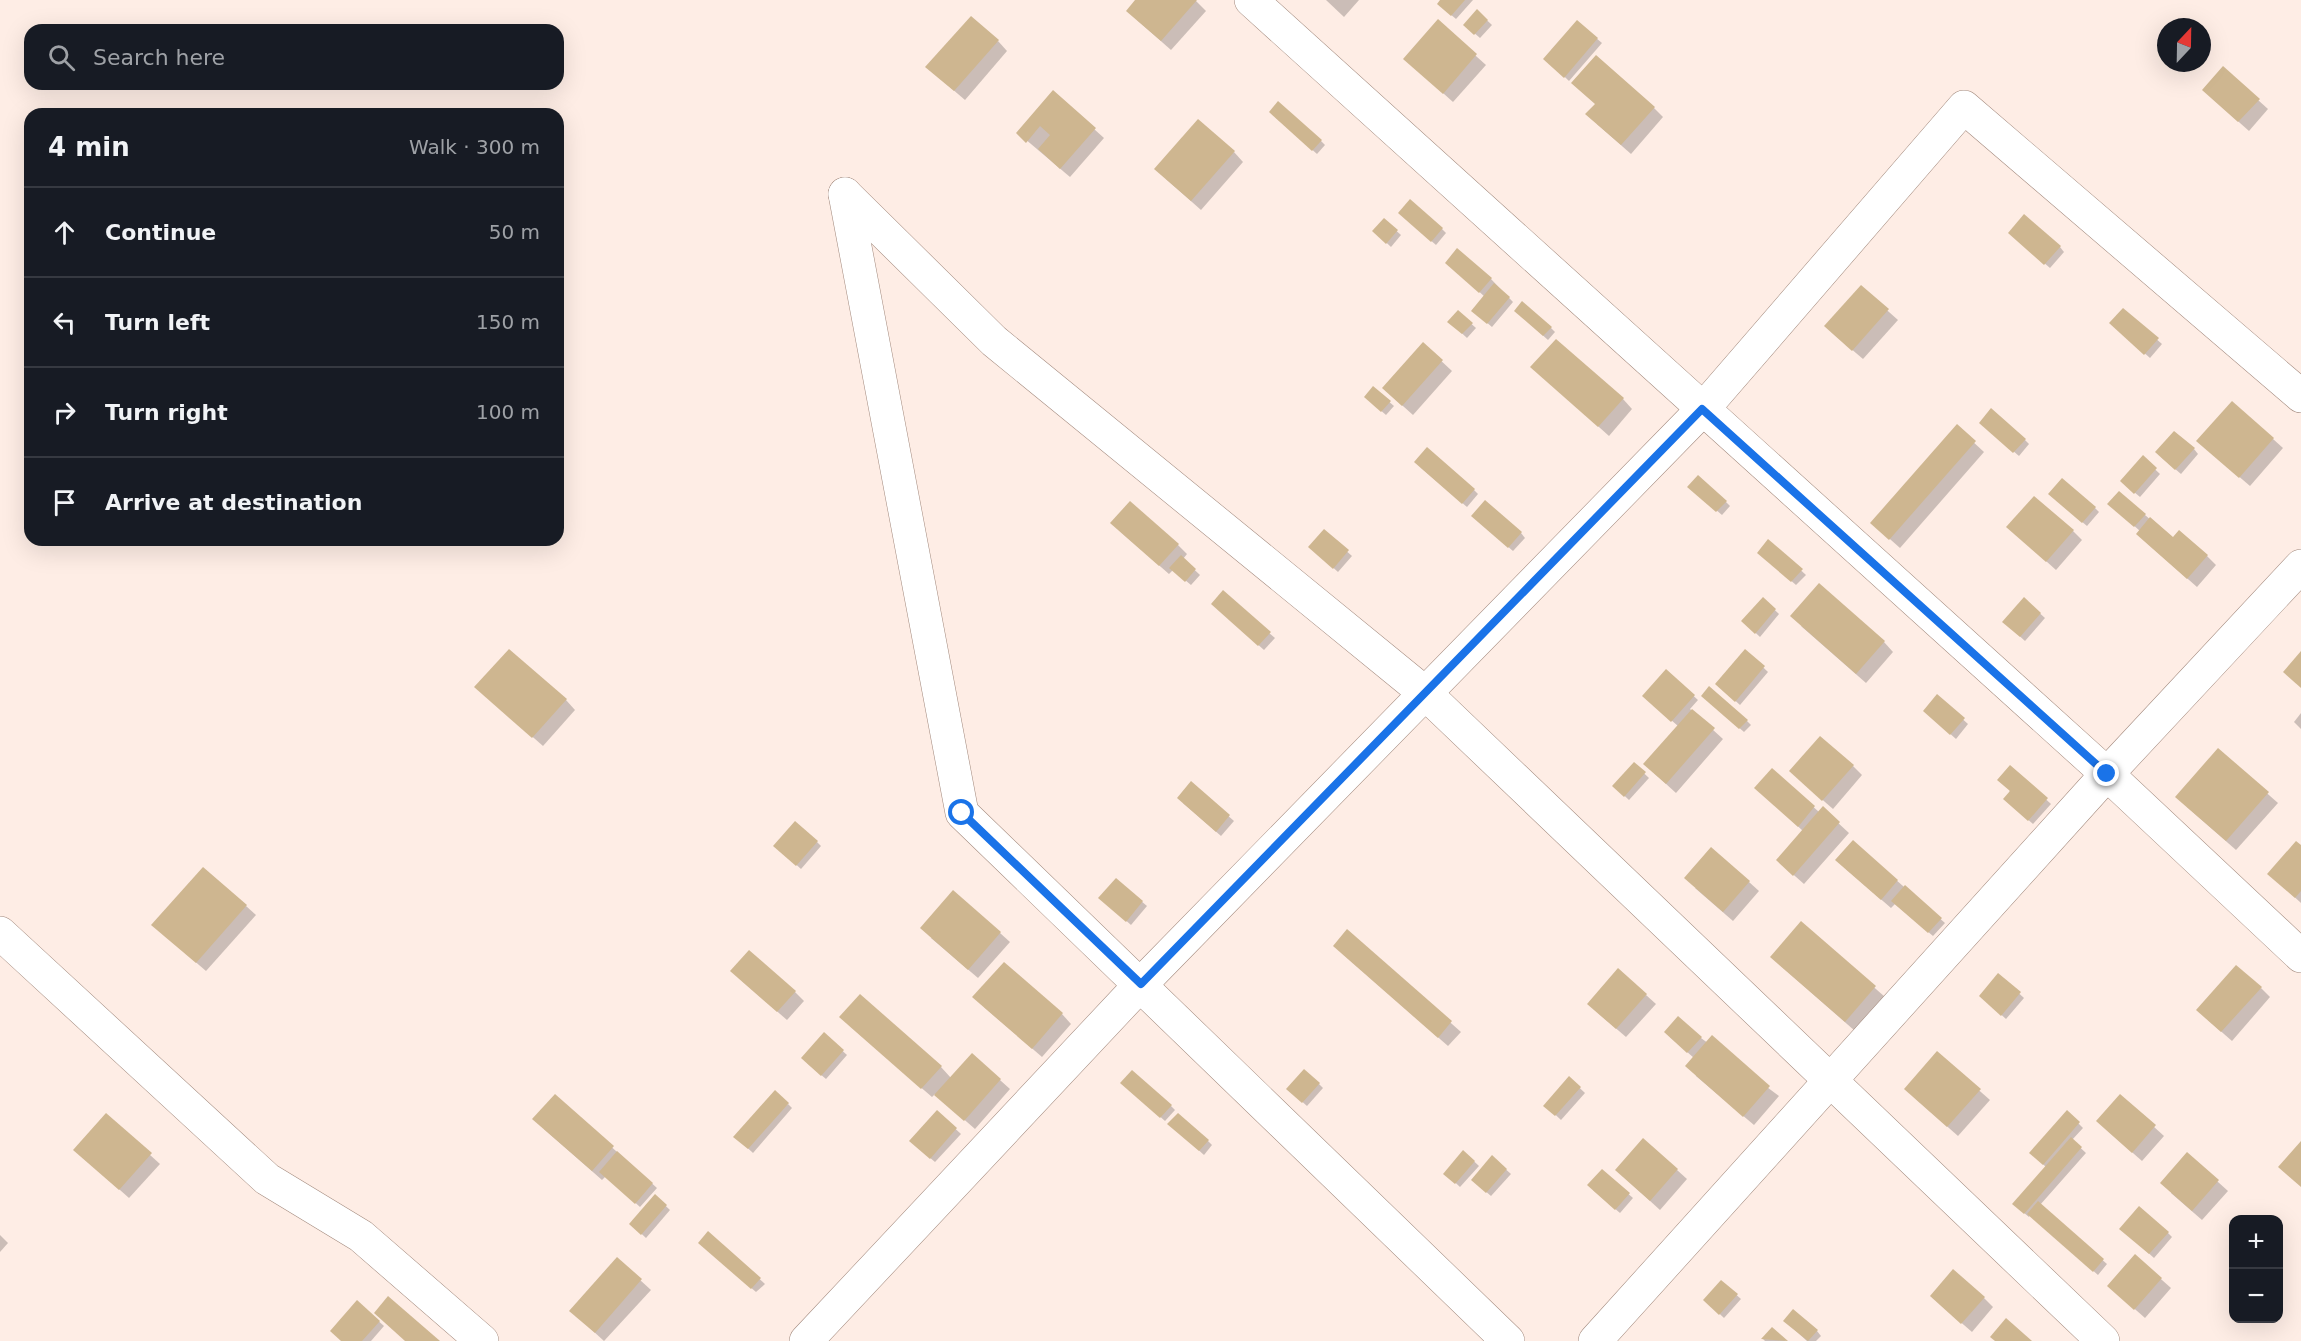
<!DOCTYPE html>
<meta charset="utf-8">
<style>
:root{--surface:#171b24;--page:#20242c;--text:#f1f3f6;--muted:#9ea1a6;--line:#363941}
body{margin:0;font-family:"DejaVu Sans",sans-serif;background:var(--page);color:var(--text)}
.controls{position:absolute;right:18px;bottom:18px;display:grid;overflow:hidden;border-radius:12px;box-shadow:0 6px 24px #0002}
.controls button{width:54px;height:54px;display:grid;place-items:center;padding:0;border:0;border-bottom:2px solid var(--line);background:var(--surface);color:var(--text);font:30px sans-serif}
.compass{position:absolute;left:2157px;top:18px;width:54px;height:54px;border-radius:50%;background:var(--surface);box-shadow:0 6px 24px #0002;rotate:22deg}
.stop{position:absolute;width:18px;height:18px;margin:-14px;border:4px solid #1a73e8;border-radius:50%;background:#fff}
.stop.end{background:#1a73e8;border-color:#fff;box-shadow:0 2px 6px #0008}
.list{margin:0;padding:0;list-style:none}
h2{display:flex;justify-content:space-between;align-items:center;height:78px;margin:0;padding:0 24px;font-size:26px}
h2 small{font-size:20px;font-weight:400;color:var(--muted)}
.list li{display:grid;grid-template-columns:39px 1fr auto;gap:18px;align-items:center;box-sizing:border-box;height:90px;padding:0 24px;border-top:2px solid var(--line)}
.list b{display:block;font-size:22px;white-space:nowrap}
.list em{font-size:20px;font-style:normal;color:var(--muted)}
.icon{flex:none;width:33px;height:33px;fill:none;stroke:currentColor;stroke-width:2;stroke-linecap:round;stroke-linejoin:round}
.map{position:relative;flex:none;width:2301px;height:1341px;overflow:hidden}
.search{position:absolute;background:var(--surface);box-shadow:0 6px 24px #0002;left:24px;top:24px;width:540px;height:66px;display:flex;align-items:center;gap:15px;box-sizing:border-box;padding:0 21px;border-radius:18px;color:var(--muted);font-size:22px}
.panel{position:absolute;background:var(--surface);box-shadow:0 6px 24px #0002;left:24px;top:108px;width:540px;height:438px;border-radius:18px}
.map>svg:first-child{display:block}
.shadow{fill:#0003}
.building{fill:#ceb690}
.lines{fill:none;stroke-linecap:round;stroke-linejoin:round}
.minor-casing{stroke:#a2897d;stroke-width:34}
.minor{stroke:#fff;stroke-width:33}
.route{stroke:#1a73e8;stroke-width:8}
</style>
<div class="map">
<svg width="2301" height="1341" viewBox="0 0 2301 1341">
<rect width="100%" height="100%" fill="#feede5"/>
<g class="shadow">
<path d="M1137,0h58l11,11 -35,39 -34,-30z"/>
<path d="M1326,0h33l-15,17z"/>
<path d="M1442,0h31l-17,19 -13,-11z"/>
<path d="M1477,11l15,14 -12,13 -15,-13z"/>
<path d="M1438,22l48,43 -33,37 -38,-34z"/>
<path d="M1577,22l25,21 -33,38 -24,-23z"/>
<path d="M998,41l9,10 -42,49 -28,-24z"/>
<path d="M1053,92l51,46 -34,39 -52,-44z"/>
<path d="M2213,99l45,1 10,9 -19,22z"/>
<path d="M1596,105l58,3 9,9 -32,37 -34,-30z"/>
<path d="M1275,117l46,24 4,4 -8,9z"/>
<path d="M1234,152l9,10 -42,48 -35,-31z"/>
<path d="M1404,217l38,12 4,4 -10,12z"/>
<path d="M1384,220l17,15 -10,12 -17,-16z"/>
<path d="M2014,237l46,10 4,5 -14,16z"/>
<path d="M1452,267l39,12 22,23 -21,25 -14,-12 7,-18z"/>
<path d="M1861,287l37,33 -35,39 -27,-23z"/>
<path d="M2123,310l39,34 -12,14 -34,-30z"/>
<path d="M1458,312l18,16 -9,10 -13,-12z"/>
<path d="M1520,315l31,13 4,4 -7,8z"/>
<path d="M1423,344l29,27 -39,44 -19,-17z"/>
<path d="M1542,376l81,23 9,10 -23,27z"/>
<path d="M1373,388l21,18 -8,9 -16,-14z"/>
<path d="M1957,427l27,25 -84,96 -18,-16z"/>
<path d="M1985,427l40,13 4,4 -10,12z"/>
<path d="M2273,439l10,9 -33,38 -42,-36z"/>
<path d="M2194,449l4,5 -17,20 -20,-17z"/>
<path d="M2143,458l17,16 -20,23 -13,-11z"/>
<path d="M1420,467l54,23 4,4 -11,13z"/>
<path d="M1694,491l32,11 4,4 -8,9z"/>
<path d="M2054,498l41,10 4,4 -12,14z"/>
<path d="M2114,508l31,7 28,24 34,17 9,9 -19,22 -50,-44 -7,-12z"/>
<path d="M1477,520l44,13 4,5 -12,13z"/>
<path d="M1324,531l28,25 -14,16 -23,-21z"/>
<path d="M2073,531l9,9 -26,30 -38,-34z"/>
<path d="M1122,533l56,12 9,9 -4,5 17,16 -9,10 -18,-15 -4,4z"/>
<path d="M1769,541l37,34 -10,10 -32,-28z"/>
<path d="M1223,593l52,45 -11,12 -46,-41z"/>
<path d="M1763,599l16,15 -19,23 -17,-16z"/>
<path d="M2024,599l21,19 -20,23 -21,-19z"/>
<path d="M1801,626l83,16 9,10 -27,31z"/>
<path d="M1746,651l22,21 -28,33 -23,-21z"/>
<path d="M1666,671l32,29 -8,9 33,30 -47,54 -22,-20 24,-47 -30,-26z"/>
<path d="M486,696l80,4 9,10 -32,36z"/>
<path d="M1937,696l31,28 -12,15 -27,-24z"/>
<path d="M1707,700l40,21 4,4 -7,7z"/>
<path d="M2301,713v16l-7,-7z"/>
<path d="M2218,750l60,53 -42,47 -49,-43z"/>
<path d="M1634,764l15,14 -20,22 -15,-14z"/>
<path d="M1853,766l9,9 -29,34 -32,-28z"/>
<path d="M2011,767l40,37 -18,20 -24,-21z"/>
<path d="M1772,770l47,42 4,-3 26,24 -45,51 -17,-15 16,-38 -37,-34z"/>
<path d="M1192,784l42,37 -13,15 -38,-33z"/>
<path d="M817,842l4,4 -20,23 -21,-19z"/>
<path d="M1853,842l92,81 -12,13 -38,-32 -4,4 -45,-39z"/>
<path d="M2301,847v56l-22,-20z"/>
<path d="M1116,880l31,26 -16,19 -26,-23z"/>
<path d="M1749,882l10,9 -26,30 -38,-33z"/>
<path d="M246,906l10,9 -50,56 -43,-37z"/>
<path d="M1801,923l84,74 -30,34 -74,-65z"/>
<path d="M1347,931l114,101 -13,14 -104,-91z"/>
<path d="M1000,933l10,9 -32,36 -47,-40z"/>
<path d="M1999,975l25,23 -18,21 -21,-19z"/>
<path d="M742,981l53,11 9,9 -17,19z"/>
<path d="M2261,988l9,9 -38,44 -24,-21z"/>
<path d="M1646,995l10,9 -30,33 -28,-24z"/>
<path d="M984,1007l78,7 9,10 -29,33z"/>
<path d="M851,1027l90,40 10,11 21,-23 38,34 -35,40 -40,-35 -3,3z"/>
<path d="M824,1034l23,21 -21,24 -19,-16z"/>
<path d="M1670,1037l31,1 78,58 -25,29 -58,-49 -2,-18z"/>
<path d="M1938,1054l52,46 -32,36 -42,-37z"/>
<path d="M1569,1078l16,15 -24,27 -16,-15z"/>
<path d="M1319,1084l4,4 -16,18 -19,-17z"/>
<path d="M1127,1087l44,19 4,4 -10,11z"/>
<path d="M555,1096l102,92 -17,19 -34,-31 -4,4 -58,-51z"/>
<path d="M2120,1096l44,40 -22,25 -34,-30z"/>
<path d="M788,1104l4,4 -39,45 -13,-12z"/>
<path d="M937,1112l24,22 -26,28 -19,-16z"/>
<path d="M2067,1112l16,16 -11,12 14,13 -46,52 67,59 -9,11 -68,-60 -1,2 -11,-9 28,-41 -15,-14z"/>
<path d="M106,1115l54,49 -31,34 -44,-39z"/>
<path d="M1174,1128l34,13 4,4 -8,10z"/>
<path d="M1464,1152l15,14 -19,21 -15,-14z"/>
<path d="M2187,1154l41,37 -26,29 -31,-27z"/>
<path d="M1492,1157l19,17 -20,22 -14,-12z"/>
<path d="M1677,1170l10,9 -27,31 -34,-31z"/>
<path d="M1602,1171l31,27 -13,15 -27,-23z"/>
<path d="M655,1196l15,14 -24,28 -15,-14z"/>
<path d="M708,1233l57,51 -9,8 -52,-45z"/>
<path d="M2126,1233h42l4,4 -18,21z"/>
<path d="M0,1235l8,8 -8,9z"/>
<path d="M2135,1256l36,32 -26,30 -26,-23z"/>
<path d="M617,1259l34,31 -47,51 -23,-21z"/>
<path d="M1722,1282l19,17 -17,19 -19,-18z"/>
<path d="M1984,1298l9,9 -21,25 -31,-27z"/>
<path d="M357,1302l27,24 -13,15h-29z"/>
<path d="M1785,1321l32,10 4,5 -5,5h-9z"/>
<path d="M1772,1329l14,12h-21l-2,-2z"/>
</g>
<g class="building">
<path d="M1135,0h62l-36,41 -35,-30z"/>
<path d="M1440,0h25l-14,16 -14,-12z"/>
<path d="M1477,9l11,11 -14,15 -11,-10z"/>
<path d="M971,16l28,24 -45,51 -29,-24z"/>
<path d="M1438,19l39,35 -34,40 -40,-35z"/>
<path d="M1577,20l21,18 -34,40 -21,-19z"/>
<path d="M1596,55l59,52 -34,38 -36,-31 10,-10 -24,-21z"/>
<path d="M2223,66l37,33 -22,23 -36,-32z"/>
<path d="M1053,90l43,38 -36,41 -22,-20 12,-14 -10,-9 -14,17 -10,-10z"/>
<path d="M1278,101l44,39 -10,11 -43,-39z"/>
<path d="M1198,119l37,32 -44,50 -37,-32z"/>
<path d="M1410,199l33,29 -12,14 -33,-29z"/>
<path d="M2024,214l37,32 -17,19 -36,-32z"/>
<path d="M1384,218l14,12 -12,14 -14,-13z"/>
<path d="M1457,248l35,30 -13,15 -34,-30z"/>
<path d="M1494,283l16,14 -23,27 -16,-13z"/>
<path d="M1861,285l28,24 -37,42 -28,-25z"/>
<path d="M1522,301l30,26 -9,9 -29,-25z"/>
<path d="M2123,308l36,30 -15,17 -35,-32z"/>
<path d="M1458,310l15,13 -11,11 -15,-12z"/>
<path d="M1556,339l68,59 -26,29 -68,-60z"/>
<path d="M1423,342l20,18 -41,46 -20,-18z"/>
<path d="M1373,386l18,15 -10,11 -17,-15z"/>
<path d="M2232,401l42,37 -35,40 -43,-37z"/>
<path d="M1991,408l35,31 -13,14 -34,-30z"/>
<path d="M1957,424l19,17 -87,99 -19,-17z"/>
<path d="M2174,431l21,17 -20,22 -20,-18z"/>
<path d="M1427,447l48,42 -13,15 -48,-42z"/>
<path d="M2143,455l14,13 -23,26 -14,-13z"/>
<path d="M1698,475l29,26 -11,11 -29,-25z"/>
<path d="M2062,478l34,29 -14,16 -34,-29z"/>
<path d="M2119,491l27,23 -12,13 -27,-23z"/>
<path d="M2034,496l40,34 -28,32 -40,-35z"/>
<path d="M1485,500l37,32 -14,16 -37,-32z"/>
<path d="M1130,501l49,43 -20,22 -49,-43z"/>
<path d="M2150,517l23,20 6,-7 29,25 -21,24 -51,-45z"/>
<path d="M1324,529l25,21 -16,19 -25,-22z"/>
<path d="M1768,539l35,30 -12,13 -34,-29z"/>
<path d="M1181,555l15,14 -11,13 -16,-14z"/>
<path d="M1819,583l66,58 -29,33 -66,-58z"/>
<path d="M1223,590l48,42 -13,14 -47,-42z"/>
<path d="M1763,597l13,12 -21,25 -14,-13z"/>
<path d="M2024,597l17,16 -21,24 -18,-15z"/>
<path d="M509,649l58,50 -35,39 -58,-51z"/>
<path d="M1745,649l20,17 -30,36 -20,-18z"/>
<path d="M2301,651v37l-18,-16z"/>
<path d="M1666,669l29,26 -24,27 -29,-26z"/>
<path d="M1709,686l39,34 -9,9 -38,-33z"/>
<path d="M1937,694l28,24 -15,17 -27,-24z"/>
<path d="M1692,709l23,19 -49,56 -23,-20z"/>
<path d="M1820,736l34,29 -32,36 -33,-30z"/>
<path d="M2218,748l51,44 -43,49 -51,-44z"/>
<path d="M1634,762l12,10 -22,25 -12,-11z"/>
<path d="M2010,765l38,33 -20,23 -25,-22 7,-8 -13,-11z"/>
<path d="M1772,768l43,38 -17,21 -44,-39z"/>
<path d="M1191,781l39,34 -14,17 -39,-34z"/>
<path d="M1823,806l17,16 -47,54 -17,-16z"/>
<path d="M795,821l23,20 -22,25 -23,-20z"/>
<path d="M1853,840l45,40 -17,20 -46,-40z"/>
<path d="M2296,841l5,4v46l-6,7 -28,-24z"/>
<path d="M1711,847l39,34 -27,31 -39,-34z"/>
<path d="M203,867l44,38 -51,58 -45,-38z"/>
<path d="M1116,878l27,23 -17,21 -28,-24z"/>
<path d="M1905,885l37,33 -14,15 -37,-32z"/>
<path d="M953,890l48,42 -33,38 -48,-42z"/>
<path d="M1801,921l75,65 -31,36 -75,-65z"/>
<path d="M1347,929l105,92 -14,17 -105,-92z"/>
<path d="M749,950l47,41 -19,21 -47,-41z"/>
<path d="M1004,962l59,51 -31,36 -60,-52z"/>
<path d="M2236,965l26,22 -41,45 -25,-22z"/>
<path d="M1618,968l29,26 -31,35 -29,-25z"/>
<path d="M1998,973l23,19 -20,24 -22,-20z"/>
<path d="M860,994l82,72 -21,23 -82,-72z"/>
<path d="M1678,1016l24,21 -15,16 -23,-21z"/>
<path d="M824,1032l20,18 -23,26 -20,-18z"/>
<path d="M1712,1035l58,51 -27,31 -58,-51z"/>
<path d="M1937,1051l44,38 -34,38 -43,-38z"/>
<path d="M972,1053l29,26 -37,42 -30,-26z"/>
<path d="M1304,1069l16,14 -18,20 -16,-14z"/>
<path d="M1132,1070l40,35 -12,13 -40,-35z"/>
<path d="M1569,1076l12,11 -26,29 -12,-10z"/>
<path d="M775,1090l14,13 -41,46 -15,-12z"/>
<path d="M555,1094l59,52 -22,25 -60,-52z"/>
<path d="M2120,1094l36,31 -24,28 -36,-32z"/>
<path d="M937,1110l20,18 -27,31 -21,-18z"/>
<path d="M2067,1110l13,12 -37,43 -14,-12z"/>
<path d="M106,1113l46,40 -33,37 -46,-40z"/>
<path d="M1178,1113l31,27 -10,11 -32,-27z"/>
<path d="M2071,1137l11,10 -58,67 -12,-10z"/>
<path d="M1643,1138l35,31 -28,32 -35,-31z"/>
<path d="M2301,1141v46l-23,-20z"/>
<path d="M1463,1150l12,11 -20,23 -12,-10z"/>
<path d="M617,1151l36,32 -18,21 -36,-32z"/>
<path d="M2187,1152l32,28 -27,31 -32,-28z"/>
<path d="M1492,1155l15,14 -21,24 -15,-13z"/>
<path d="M1602,1169l28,24 -15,17 -28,-25z"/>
<path d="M655,1194l12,11 -26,30 -12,-11z"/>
<path d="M2038,1201l66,58 -11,13 -66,-58z"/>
<path d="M2139,1206l30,26 -20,22 -30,-25z"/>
<path d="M708,1231l53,47 -10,11 -53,-46z"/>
<path d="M2135,1254l27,24 -28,32 -27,-24z"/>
<path d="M617,1257l25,22 -47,54 -26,-22z"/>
<path d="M1953,1269l32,28 -24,27 -31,-28z"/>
<path d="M1721,1280l17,14 -19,21 -16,-15z"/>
<path d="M388,1296l52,45h-35l-31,-28z"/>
<path d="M357,1300l23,21 -18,20h-21l-11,-10z"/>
<path d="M1793,1309l25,21 -10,11 -25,-20z"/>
<path d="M2006,1318l26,23h-37l-5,-4z"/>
<path d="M1772,1327l16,14 -27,-2z"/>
</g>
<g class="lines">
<g class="minor-casing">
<g id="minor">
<path d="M1251,0l856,774 194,182"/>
<path d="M845,194l149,147 431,352 678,648"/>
<path d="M845,194l117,619 546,528"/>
<path d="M0,933l267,246 94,57 121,105"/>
<path d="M806,1341l335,-357 562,-575 261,-302 337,289"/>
<path d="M1595,1341l512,-567 194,-208"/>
</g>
</g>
<use href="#minor" class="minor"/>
</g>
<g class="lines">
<path class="route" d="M962,813l179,171 561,-575 405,365"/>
</g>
</svg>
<div class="controls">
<button>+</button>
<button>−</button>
</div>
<svg class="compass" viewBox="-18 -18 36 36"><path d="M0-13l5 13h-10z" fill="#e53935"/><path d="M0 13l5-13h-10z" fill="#9ea1a6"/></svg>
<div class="stop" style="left:962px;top:813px"></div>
<div class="stop end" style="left:2107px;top:774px"></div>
<div class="search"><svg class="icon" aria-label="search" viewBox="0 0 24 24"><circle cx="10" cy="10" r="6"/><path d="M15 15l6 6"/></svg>Search here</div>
<section class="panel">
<h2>4 min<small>Walk · 300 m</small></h2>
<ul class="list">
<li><svg class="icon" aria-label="ahead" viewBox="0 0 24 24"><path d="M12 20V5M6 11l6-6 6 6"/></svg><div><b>Continue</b></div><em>50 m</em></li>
<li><svg class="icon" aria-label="left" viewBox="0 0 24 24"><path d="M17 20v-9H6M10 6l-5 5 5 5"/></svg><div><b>Turn left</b></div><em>150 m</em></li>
<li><svg class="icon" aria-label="right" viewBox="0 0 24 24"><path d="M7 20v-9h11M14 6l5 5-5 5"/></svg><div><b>Turn right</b></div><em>100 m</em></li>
<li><svg class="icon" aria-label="arrive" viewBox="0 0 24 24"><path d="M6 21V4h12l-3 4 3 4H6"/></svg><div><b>Arrive at destination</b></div></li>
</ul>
</section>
</div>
